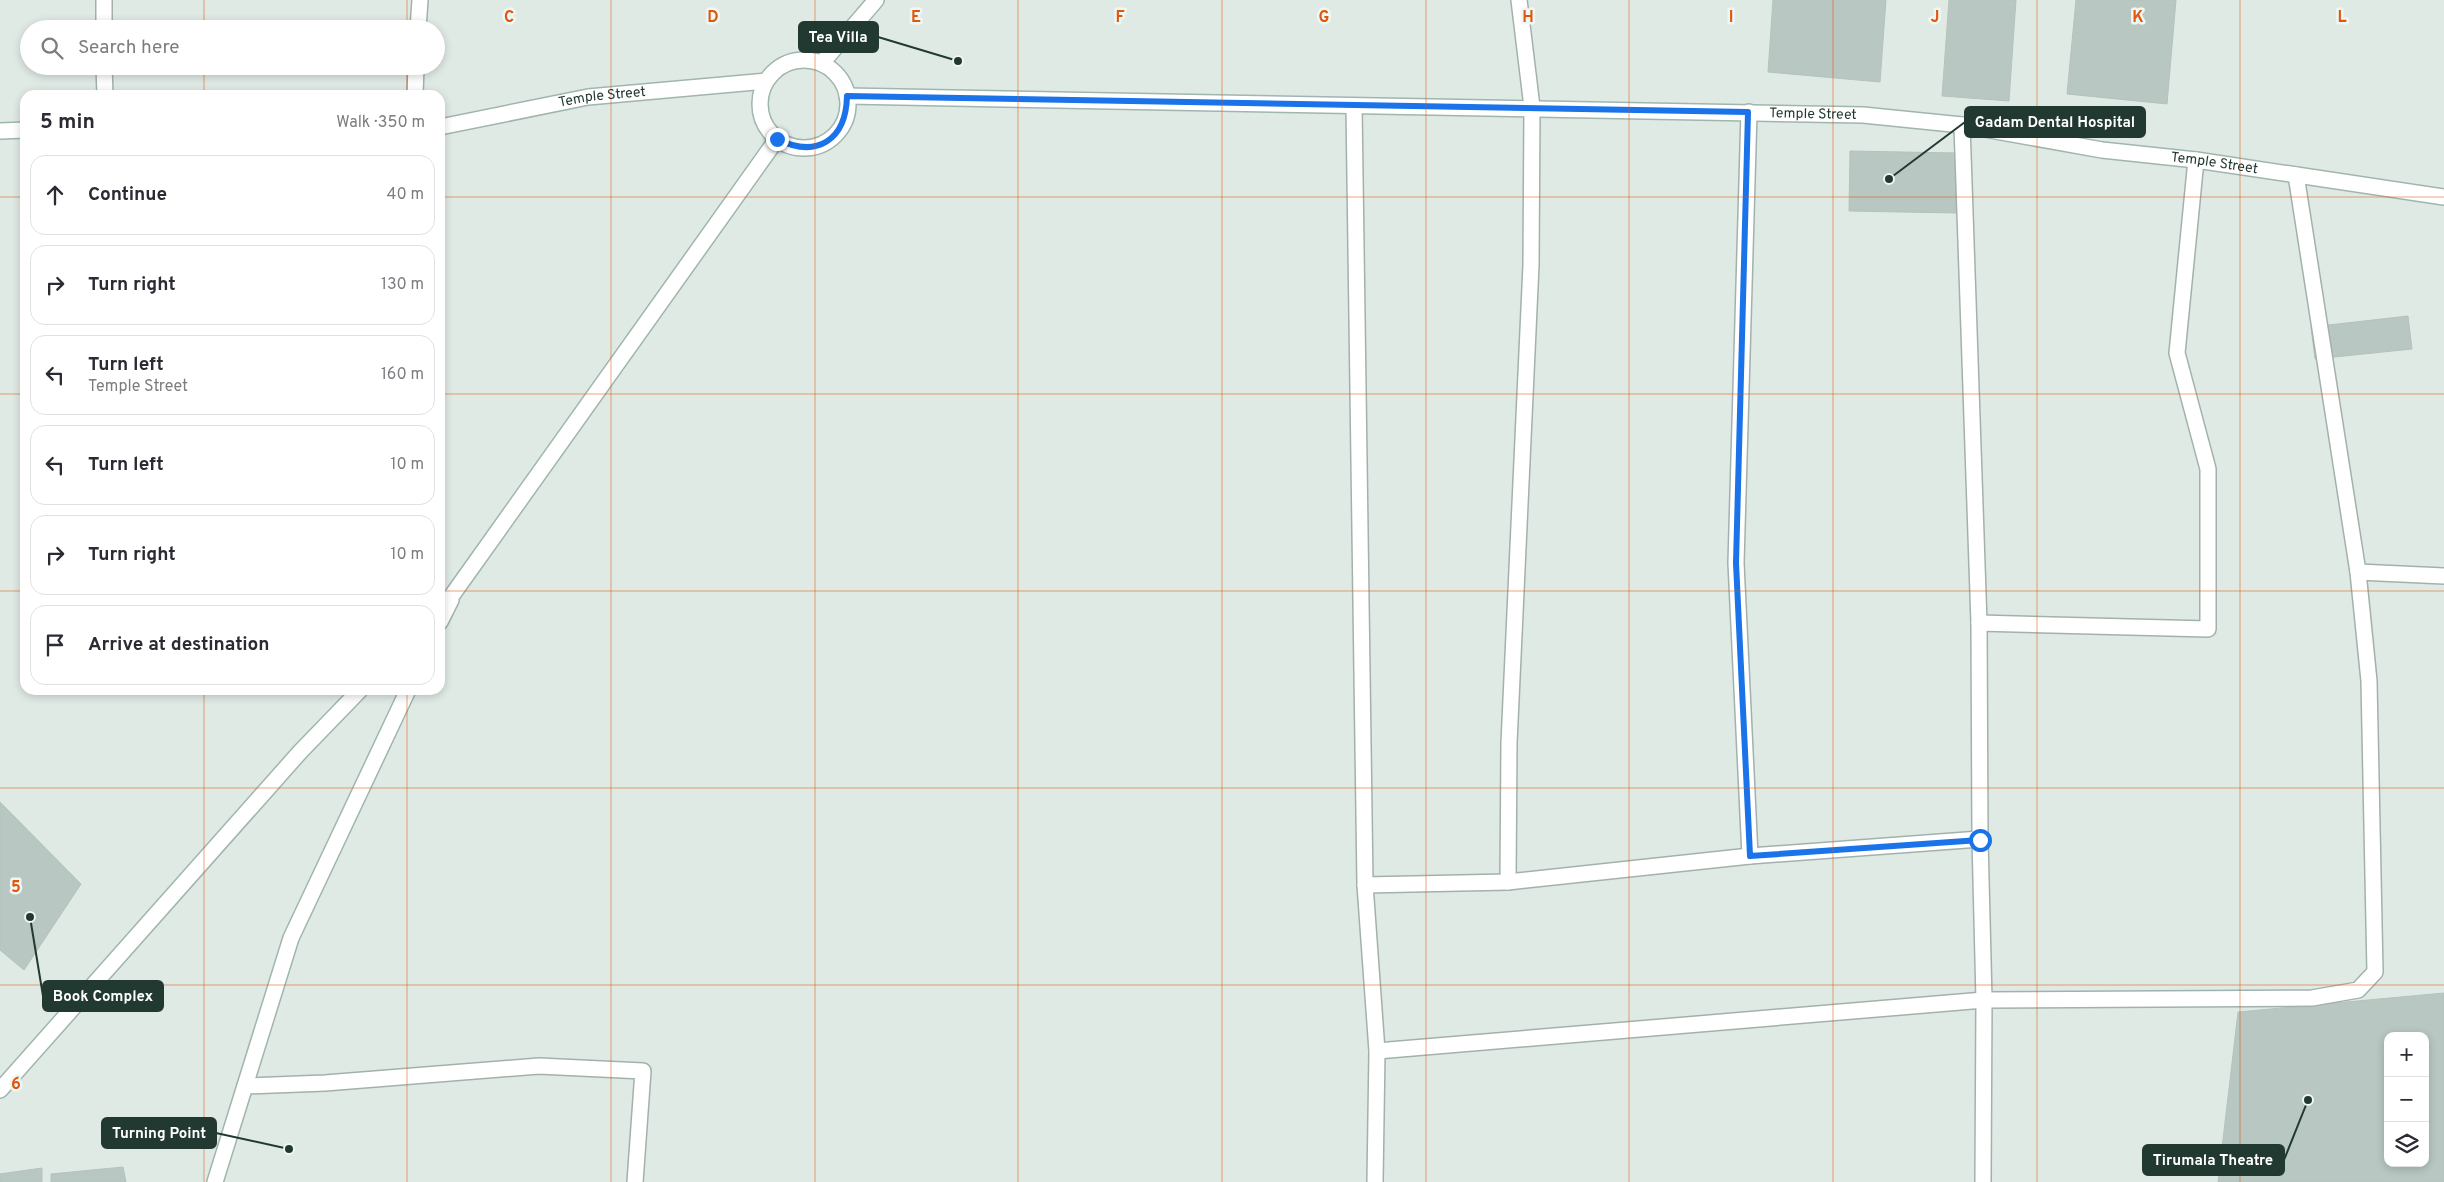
<!DOCTYPE html>
<meta charset="utf-8">
<style>
:root{--surface:#fff;--page:#f2f2f3;--text:#2b2b33;--muted:#7c7c81;--line:#e1e1e2}
body{margin:0;font-family:Overpass,sans-serif;background:var(--page);color:var(--text)}
.controls{position:absolute;right:15px;bottom:15px;display:grid;overflow:hidden;border-radius:10px;box-shadow:0 2px 8px #0003}
.controls button{width:45px;height:45px;display:grid;place-items:center;padding:0;border:0;border-bottom:1px solid var(--line);background:var(--surface);color:var(--text);font:25px sans-serif}
.stop{position:absolute;width:15px;height:15px;margin:-11px;border:4px solid #1a73e8;border-radius:50%;background:#fff}
.stop.end{background:#1a73e8;border-color:#fff;box-shadow:0 1px 5px #0008}
.list{margin:0;padding:0;list-style:none}
h2{display:flex;justify-content:space-between;align-items:center;height:65px;margin:0;padding:0 20px;font-size:21px}
h2 small{font-size:16px;font-weight:400;color:var(--muted)}
.list li{display:grid;grid-template-columns:32px 1fr auto;gap:15px;align-items:center;box-sizing:border-box;height:80px;margin:0 10px 10px;padding:0 10px;border:1px solid var(--line);border-radius:15px}
.list b{display:block;font-size:19px;white-space:nowrap}
.list p{margin:0;font-size:16px;white-space:nowrap;color:var(--muted)}
.list em{font-size:16px;font-style:normal;color:var(--muted)}
.icon{flex:none;width:28px;height:28px;fill:none;stroke:currentColor;stroke-width:2;stroke-linecap:round;stroke-linejoin:round}
.map{position:relative;flex:none;width:2444px;height:1182px;overflow:hidden}
.search{position:absolute;background:var(--surface);box-shadow:0 2px 8px #0003;left:20px;top:20px;width:425px;height:55px;display:flex;align-items:center;gap:12px;box-sizing:border-box;padding:0 18px;border-radius:28px;color:var(--muted);font-size:19px}
.panel{position:absolute;background:var(--surface);box-shadow:0 2px 8px #0003;left:20px;top:90px;width:425px;height:605px;border-radius:15px}
.map>svg:first-child{display:block}
.building{fill:#b8c7c1;stroke:#b3c3bc;fill-rule:evenodd}
.lines{fill:none;stroke-linecap:round;stroke-linejoin:round}
.street-casing{stroke:#a3b1ac;stroke-width:18}
.secondary-casing{stroke:#a0b5ad;stroke-width:18}
.street{stroke:#fff;stroke-width:15}
.secondary{stroke:#fff;stroke-width:15}
.route{stroke:#1a73e8;stroke-width:6}
.grid{fill:none;stroke:#de570e;stroke-width:1;stroke-opacity:0.55}
.labels{text-anchor:middle;dominant-baseline:central;stroke-width:5;stroke-linejoin:round;paint-order:stroke}
.street-label{font-size:14px;fill:#223932;stroke:#f0f7f3}
.grid-label{font-size:16px;text-anchor:middle;font-weight:bold;fill:#de570e;stroke:#f0f7f3;stroke-width:5;stroke-linejoin:round;paint-order:stroke}
.leader{fill:none;stroke:#223932;stroke-width:2}
.callout-dot{fill:#223932;stroke:#f0f7f3;stroke-width:2}
.callout{fill:#223932;stroke:#223932;stroke-width:2}
.callout-label{font-size:15px;text-anchor:middle;font-weight:bold;fill:#fff}
</style>
<div class="map">
<svg width="2444" height="1182" viewBox="0 0 2444 1182">
<rect width="100%" height="100%" fill="#e0eae5"/>
<g class="building">
<path d="M1773,0h113l-6,82 -112,-10z"/>
<path d="M1949,0h67l-7,101 -67,-5z"/>
<path d="M2076,0h100l-9,104 -100,-10z"/>
<path d="M1850,151l108,2 -1,60 -108,-2z"/>
<path d="M2408,316l4,33 -97,10 -4,-32z"/>
<path d="M0,802l81,82 -57,86 -24,-20z"/>
<path d="M2444,993v189h-226l20,-170zM2388,1036h37v127h-37z"/>
<path d="M123,1167l3,15h-75v-8z"/>
<path d="M42,1168v14h-42v-8z"/>
</g>
<g class="lines">
<g class="street-casing">
<g id="street">
<path d="M104,0v29"/>
<path d="M418,29l2,-29"/>
<path d="M104,66l1,29"/>
<path d="M415,95l1,-29"/>
<path d="M1354,106l11,779 143,-3 242,-26"/>
<path d="M1749,112l-13,451 14,293 230,-17"/>
<path d="M1962,125l17,498 1,216 4,161 -1,182"/>
<path d="M2358,572l86,4"/>
<path d="M1979,623l229,6v-160l-31,-116 19,-193"/>
<path d="M1508,882l1,-139 22,-478 1,-158 -13,-107"/>
<path d="M1365,885l12,166 -2,131"/>
<path d="M1377,1051l607,-51 328,-2 46,-8 17,-18 -6,-291 -11,-109 -62,-397"/>
<path d="M245,1086l80,-3 214,-17 104,5 -8,111"/>
</g>
</g>
<g class="secondary-casing">
<g id="secondary">
<circle cx="804" cy="104" r="44"/>
<path d="M822,63l54,-63"/>
<path id="s1" d="M847,96l1016,19 99,10 140,25 94,10 248,37"/>
<path id="s2" d="M440,127l148,-30 178,-16"/>
<path d="M0,131l25,-1"/>
<path d="M440,608l13,-14 324,-455"/>
<path d="M440,622l11,-22"/>
<path d="M0,1090l300,-338 60,-62"/>
<path d="M215,1182l76,-244 117,-248"/>
</g>
</g>
<use href="#street" class="street"/>
<use href="#secondary" class="secondary"/>
</g>
<g class="lines">
<path class="route" d="M777,139c40,20 69,1 70,-43l901,16 -12,451 14,293 230,-16"/>
</g>
<path class="grid" d="M204,0v29M407,0v29M611,0v1182M815,0v1182M1018,0v1182M1222,0v1182M1426,0v1182M1629,0v1182M1833,0v1182M2037,0v1182M2240,0v1182M204,66v29M407,66v29M0,197h25M440,197h2004M0,394h25M440,394h2004M0,591h25M440,591h2004M204,690v492M407,690v492M0,788h2444M0,985h2444"/>
<g class="labels">
<g class="street-label">
<text stroke="none"><textPath href="#s2" startOffset="165">Temple Street</textPath></text>
<text stroke="none"><textPath href="#s1" startOffset="966">Temple Street</textPath></text>
<text stroke="none"><textPath href="#s1" startOffset="1371">Temple Street</textPath></text>
</g>
</g>
<g class="grid-label">
<text x="509" y="22">C</text>
<text x="713" y="22">D</text>
<text x="916" y="22">E</text>
<text x="1120" y="22">F</text>
<text x="1324" y="22">G</text>
<text x="1528" y="22">H</text>
<text x="1731" y="22">I</text>
<text x="1935" y="22">J</text>
<text x="2138" y="22">K</text>
<text x="2342" y="22">L</text>
<text x="16" y="892">5</text>
<text x="16" y="1089">6</text>
</g>
<path class="leader" d="M958 61L878 37M1889 179L1965 122M30 917L43 996M289 1149L216 1133M2308 1100L2284 1160"/>
<g class="callout-dot">
<circle cx="958" cy="61" r="5"/>
<circle cx="1889" cy="179" r="5"/>
<circle cx="30" cy="917" r="5"/>
<circle cx="289" cy="1149" r="5"/>
<circle cx="2308" cy="1100" r="5"/>
</g>
<g class="callout">
<rect x="799" y="22" width="79" height="30" rx="5"/>
<rect x="1965" y="107" width="180" height="30" rx="5"/>
<rect x="43" y="981" width="120" height="30" rx="5"/>
<rect x="102" y="1118" width="114" height="30" rx="5"/>
<rect x="2143" y="1145" width="141" height="30" rx="5"/>
</g>
<g class="callout-label">
<text x="838" y="42">Tea Villa</text>
<text x="2055" y="127">Gadam Dental Hospital</text>
<text x="103" y="1001">Book Complex</text>
<text x="159" y="1138">Turning Point</text>
<text x="2213" y="1165">Tirumala Theatre</text>
</g>
</svg>
<div class="controls">
<button>+</button>
<button>−</button>
<button><svg class="icon" aria-label="layers" viewBox="0 0 24 24"><path d="M12 4l9 5-9 5-9-5zM3 14l9 5 9-5"/></svg></button>
</div>
<div class="stop" style="left:1980px;top:840px"></div>
<div class="stop end" style="left:777px;top:139px"></div>
<div class="search"><svg class="icon" aria-label="search" viewBox="0 0 24 24"><circle cx="10" cy="10" r="6"/><path d="M15 15l6 6"/></svg>Search here</div>
<section class="panel">
<h2>5 min<small>Walk · 350 m</small></h2>
<ul class="list">
<li><svg class="icon" aria-label="ahead" viewBox="0 0 24 24"><path d="M12 20V5M6 11l6-6 6 6"/></svg><div><b>Continue</b></div><em>40 m</em></li>
<li><svg class="icon" aria-label="right" viewBox="0 0 24 24"><path d="M7 20v-9h11M14 6l5 5-5 5"/></svg><div><b>Turn right</b></div><em>130 m</em></li>
<li><svg class="icon" aria-label="left" viewBox="0 0 24 24"><path d="M17 20v-9H6M10 6l-5 5 5 5"/></svg><div><b>Turn left</b><p>Temple Street</p></div><em>160 m</em></li>
<li><svg class="icon" aria-label="left" viewBox="0 0 24 24"><path d="M17 20v-9H6M10 6l-5 5 5 5"/></svg><div><b>Turn left</b></div><em>10 m</em></li>
<li><svg class="icon" aria-label="right" viewBox="0 0 24 24"><path d="M7 20v-9h11M14 6l5 5-5 5"/></svg><div><b>Turn right</b></div><em>10 m</em></li>
<li><svg class="icon" aria-label="arrive" viewBox="0 0 24 24"><path d="M6 21V4h12l-3 4 3 4H6"/></svg><div><b>Arrive at destination</b></div></li>
</ul>
</section>
</div>
